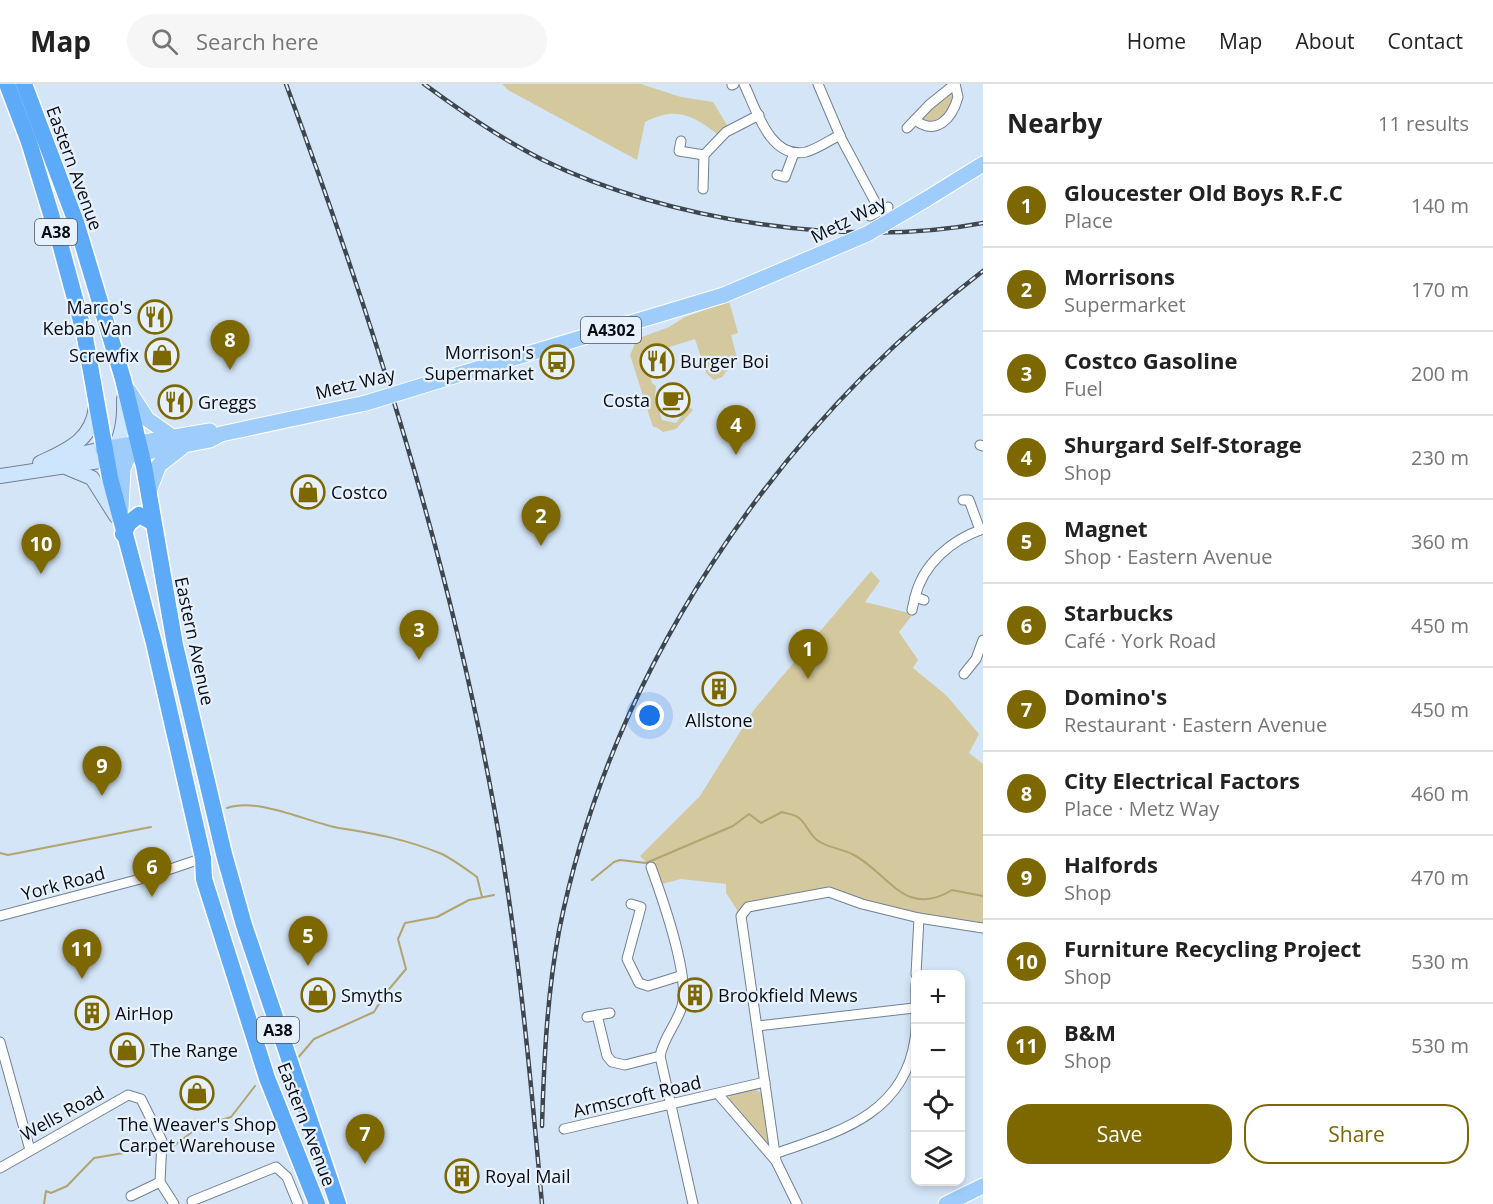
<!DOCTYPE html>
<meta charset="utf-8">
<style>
:root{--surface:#fff;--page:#f6f6f6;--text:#222;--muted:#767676;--line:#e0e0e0;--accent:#7d6800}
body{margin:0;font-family:"Open Sans",sans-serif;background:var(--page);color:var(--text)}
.controls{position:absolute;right:18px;bottom:18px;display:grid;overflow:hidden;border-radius:12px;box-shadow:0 3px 9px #0003}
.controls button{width:54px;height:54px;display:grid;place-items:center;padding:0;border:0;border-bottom:2px solid var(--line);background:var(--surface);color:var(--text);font:30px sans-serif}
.you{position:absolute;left:650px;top:632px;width:21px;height:21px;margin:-15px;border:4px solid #fff;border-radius:50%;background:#1a73e8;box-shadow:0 0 0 9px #1a73e833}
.badge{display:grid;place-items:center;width:39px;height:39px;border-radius:50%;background:var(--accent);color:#fff;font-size:20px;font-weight:700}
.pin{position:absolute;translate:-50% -50px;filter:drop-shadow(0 2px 3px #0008)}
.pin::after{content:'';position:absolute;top:32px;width:21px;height:18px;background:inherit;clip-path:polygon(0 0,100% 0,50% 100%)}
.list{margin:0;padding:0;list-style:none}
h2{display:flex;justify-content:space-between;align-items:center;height:78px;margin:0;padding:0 24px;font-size:26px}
h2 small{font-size:20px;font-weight:400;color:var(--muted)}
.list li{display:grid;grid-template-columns:39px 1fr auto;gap:18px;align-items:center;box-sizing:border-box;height:84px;padding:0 24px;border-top:2px solid var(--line)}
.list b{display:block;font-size:22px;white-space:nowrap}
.list p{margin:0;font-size:20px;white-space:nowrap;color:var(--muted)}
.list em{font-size:20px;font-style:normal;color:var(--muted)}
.actions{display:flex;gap:12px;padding:18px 24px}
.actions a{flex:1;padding:14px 0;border:2px solid var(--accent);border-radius:24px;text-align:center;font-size:21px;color:var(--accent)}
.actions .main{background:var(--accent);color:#fff}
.icon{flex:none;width:33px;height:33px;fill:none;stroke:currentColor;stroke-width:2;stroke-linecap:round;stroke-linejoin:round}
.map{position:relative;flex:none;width:983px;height:1120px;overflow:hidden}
header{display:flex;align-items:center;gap:36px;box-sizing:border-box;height:84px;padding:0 30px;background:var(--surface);border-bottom:2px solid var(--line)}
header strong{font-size:28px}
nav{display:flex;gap:33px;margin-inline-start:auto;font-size:21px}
.search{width:420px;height:54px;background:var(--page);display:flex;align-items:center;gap:15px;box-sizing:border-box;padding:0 21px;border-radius:33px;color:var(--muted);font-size:22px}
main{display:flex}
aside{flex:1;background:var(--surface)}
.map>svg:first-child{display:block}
.green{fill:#d4c99e}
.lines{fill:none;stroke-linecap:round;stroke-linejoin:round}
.stream{stroke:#b1a46f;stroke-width:2}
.street-casing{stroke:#728191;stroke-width:11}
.secondary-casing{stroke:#728191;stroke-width:16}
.primary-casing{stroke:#fff;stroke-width:17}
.highway-casing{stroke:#fff;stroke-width:19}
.street{stroke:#fff;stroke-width:9}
.secondary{stroke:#cee6fd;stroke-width:14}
.primary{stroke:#9eccfb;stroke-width:15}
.highway{stroke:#5daaf8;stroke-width:16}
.rail-casing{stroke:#3e464f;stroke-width:4.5}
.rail{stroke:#e7f1fd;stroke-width:2;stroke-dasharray:7;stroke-linecap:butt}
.primary-bridge-casing{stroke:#fff;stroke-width:17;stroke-linecap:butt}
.primary-bridge{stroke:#9eccfb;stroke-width:15}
.labels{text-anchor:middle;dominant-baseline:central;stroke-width:4.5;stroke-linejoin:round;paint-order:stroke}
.shield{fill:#e7f1fd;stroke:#4b5159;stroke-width:1.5}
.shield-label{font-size:16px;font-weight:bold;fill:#080d13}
.street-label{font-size:18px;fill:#080d13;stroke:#e7f1fd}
.poi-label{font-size:18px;fill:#080d13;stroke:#e7f1fd;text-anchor:start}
</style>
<header>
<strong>Map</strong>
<div class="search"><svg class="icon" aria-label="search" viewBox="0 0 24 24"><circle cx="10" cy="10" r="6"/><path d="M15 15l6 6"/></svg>Search here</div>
<nav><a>Home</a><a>Map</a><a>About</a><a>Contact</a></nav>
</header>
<main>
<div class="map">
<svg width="983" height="1120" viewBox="0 0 983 1120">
<rect width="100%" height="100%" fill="#d4e5f7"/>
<g class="green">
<path d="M502,0h139l40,13 32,5 17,28 -9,7c-27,-21 -43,-32 -76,-15l-8,38 -129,-70z"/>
<path d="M952,8c4,14 -6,24 -18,30l-13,-3z"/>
<path d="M729,217l9,32 -7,2 6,23 -15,19 -8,3 -8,-7 -11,-34 -51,16 8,28 4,3 -1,10 7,24 14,3 13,-16 4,3 -17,19 -13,3 -7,-5h-3l-23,-72 7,-16 32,-12 16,-10z"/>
<path d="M871,487l9,10 -15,21 48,12 -14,18 19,28 -5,8 33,27 33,39 -10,19 14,11v164l-64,-10 -90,-26 -81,15 -7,9 -15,-23v-9l-45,-5 -23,6 -7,-18 -11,-11 60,-60 53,-85z"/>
<path d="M756,1006l7,4 8,48 -3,3 -40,-45 2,-4z"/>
</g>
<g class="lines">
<g class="stream">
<path d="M227,724c31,-11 80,14 112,20 38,6 66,11 103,26 12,6 24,15 35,23l5,20"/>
<path d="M0,769l8,2 143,-28"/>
<path d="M592,796l22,-18 6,-2 26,3 87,-37 16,-12 12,9 21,-11c5,2 13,2 17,6 8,6 11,19 21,24 10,6 23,7 34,13 34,18 51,64 98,35l31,6"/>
<path d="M297,975l17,-20 60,-27 11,-18 21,-25 -8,-30 7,-16 32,-6 32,-17 25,-5"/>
<path d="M165,1062l10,-1 25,-19 31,-9 24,-31"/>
<path d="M44,1120l2,-13 5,2 16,-7 27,-28 65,-11"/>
</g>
<g class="street-casing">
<g id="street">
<path d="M744,0c12,25 26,76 62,68 11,-3 24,-12 34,-17"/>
<path d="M818,0l23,54 39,73"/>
<path d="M732,1l2,-1"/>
<path d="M915,36c21,16 37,-1 43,-23l-3,-13"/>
<path d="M907,44l22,-23 26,-21"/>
<path d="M681,57l-2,10 25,4"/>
<path d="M777,91l8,2 9,-24"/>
<path d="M703,105l1,-34 22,-23 33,-17"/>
<path d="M870,132l18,-9"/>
<path d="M980,361l3,1"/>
<path d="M963,416h6l11,30"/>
<path d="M924,516l-9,-3c8,-33 36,-57 68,-68"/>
<path d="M912,526l3,-13"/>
<path d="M964,590l12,-15 7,-19"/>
<path d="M651,783c11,30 39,110 31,139 -5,18 -18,30 -22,50l33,148"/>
<path d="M631,820l10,3 -14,52 12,24 9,3 32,-10"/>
<path d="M0,832l144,-38 59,-20"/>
<path d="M916,890l3,-56"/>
<path d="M597,931l10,41 5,6 13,3 35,-9"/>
<path d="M587,933l23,-4"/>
<path d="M758,942l156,-18"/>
<path d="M0,958l30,108"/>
<path d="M718,1010l58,67 21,43"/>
<path d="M564,1045l201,-47"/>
<path d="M777,1069c61,-21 127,-38 138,-114 3,-17 0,-37 1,-55"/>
<path d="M776,1077l-35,-245 7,-9 81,-15 33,12 57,14 64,10"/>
<path d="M0,1084l128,-73 13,4 21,42 -2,41 -29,14"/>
<path d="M160,1098l14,22"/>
<path d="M192,1117l84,-34 11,10 11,27"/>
</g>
</g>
<g class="secondary-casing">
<g id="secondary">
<path d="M61,374l42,-9"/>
<path d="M40,379c27,-13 52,-22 56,-56"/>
<path d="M68,384l24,10 24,38"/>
<path d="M0,392l106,-16c16,-16 19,-38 18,-61"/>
</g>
</g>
<g class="primary-casing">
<g id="primary">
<path d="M925,116l58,-36"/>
<path d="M457,291l267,-80"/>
<path d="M129,307l18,28 24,17"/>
<path d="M103,365l107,-18"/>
<path d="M106,376l104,-20 11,-6 145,-31"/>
<path d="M149,407l10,-26 22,-17"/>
<path d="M121,425l2,-40 7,-18"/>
<path d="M946,1120l37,-18"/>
</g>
</g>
<g class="highway-casing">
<g id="highway">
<path d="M7,0l22,58 32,105 23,85 26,146 44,165 49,215 1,21 63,199 50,126"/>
<path d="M24,0l52,138 47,157 21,87 31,179 49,209 20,71 94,279"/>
<path d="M123,450l6,-11 10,-8 13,7"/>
</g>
</g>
<use href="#street" class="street"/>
<use href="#secondary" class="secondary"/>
<use href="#primary" class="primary"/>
<use href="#highway" class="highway"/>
<g class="rail-casing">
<g id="rail">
<path d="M286,0c87,236 163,475 208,723 24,132 36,264 48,397"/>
<path d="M424,0c38,28 77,55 119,76 122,60 306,89 440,63"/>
<path d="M542,1042c2,-66 5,-131 17,-195 52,-260 215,-500 424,-660"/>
</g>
</g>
<use href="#rail" class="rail"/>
<g class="primary-bridge-casing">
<g id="primary-bridge">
<path d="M724,211l143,-61 58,-34"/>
<path d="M366,319l91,-28"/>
</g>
</g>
<use href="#primary-bridge" class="primary-bridge"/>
</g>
<defs>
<g id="restaurant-ring" transform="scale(1.725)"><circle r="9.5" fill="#e7f1fd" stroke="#7d6800" stroke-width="1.5"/><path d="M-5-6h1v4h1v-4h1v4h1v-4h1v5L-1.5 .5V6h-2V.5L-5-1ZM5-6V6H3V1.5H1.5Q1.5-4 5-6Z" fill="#7d6800"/></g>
<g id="shop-ring" transform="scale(1.725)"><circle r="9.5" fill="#e7f1fd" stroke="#7d6800" stroke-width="1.5"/><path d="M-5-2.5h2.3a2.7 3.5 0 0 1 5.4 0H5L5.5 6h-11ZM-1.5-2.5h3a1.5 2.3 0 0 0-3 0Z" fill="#7d6800"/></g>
<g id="bus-ring" transform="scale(1.725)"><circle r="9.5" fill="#e7f1fd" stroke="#7d6800" stroke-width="1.5"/><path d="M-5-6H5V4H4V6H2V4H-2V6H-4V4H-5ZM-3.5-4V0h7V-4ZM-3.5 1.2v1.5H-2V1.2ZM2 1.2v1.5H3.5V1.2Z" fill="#7d6800"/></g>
<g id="cafe-ring" transform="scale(1.725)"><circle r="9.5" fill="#e7f1fd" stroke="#7d6800" stroke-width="1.5"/><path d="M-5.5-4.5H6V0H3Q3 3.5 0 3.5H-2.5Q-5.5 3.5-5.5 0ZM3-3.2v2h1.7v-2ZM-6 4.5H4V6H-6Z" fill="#7d6800"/></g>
<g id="building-ring" transform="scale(1.725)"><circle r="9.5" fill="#e7f1fd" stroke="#7d6800" stroke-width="1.5"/><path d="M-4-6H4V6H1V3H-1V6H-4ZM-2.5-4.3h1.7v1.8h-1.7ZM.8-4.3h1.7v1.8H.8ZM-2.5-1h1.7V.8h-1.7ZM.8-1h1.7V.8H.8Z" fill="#7d6800"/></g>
</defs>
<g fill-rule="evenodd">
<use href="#restaurant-ring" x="155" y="233"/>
<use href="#shop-ring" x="162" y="271"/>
<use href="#restaurant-ring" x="657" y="277"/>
<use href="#bus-ring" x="557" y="278"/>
<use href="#cafe-ring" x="673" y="316"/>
<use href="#restaurant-ring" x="175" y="318"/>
<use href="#shop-ring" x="308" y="408"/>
<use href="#building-ring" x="719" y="605"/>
<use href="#shop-ring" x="318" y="911"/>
<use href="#building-ring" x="695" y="911"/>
<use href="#building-ring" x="92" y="929"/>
<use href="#shop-ring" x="127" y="966"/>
<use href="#shop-ring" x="197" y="1009"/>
<use href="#building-ring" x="462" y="1092"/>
</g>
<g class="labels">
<g class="shield">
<rect x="35" y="135" width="42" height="26" rx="4.5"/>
<rect x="581" y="233" width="60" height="26" rx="4.5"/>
<rect x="257" y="933" width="42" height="26" rx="4.5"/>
</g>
<g class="shield-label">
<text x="56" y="148">A38</text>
<text x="611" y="246">A4302</text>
<text x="278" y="946">A38</text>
</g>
<g class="street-label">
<text transform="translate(75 84) rotate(70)">Eastern Avenue</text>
<text transform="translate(848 135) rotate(-27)">Metz Way</text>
<text transform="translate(355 299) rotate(-14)">Metz Way</text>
<text transform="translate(195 557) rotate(78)">Eastern Avenue</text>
<text transform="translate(63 799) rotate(-15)">York Road</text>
<text transform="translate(637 1012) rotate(-13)">Armscroft Road</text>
<text transform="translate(62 1029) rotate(-29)">Wells Road</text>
<text transform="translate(307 1040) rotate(69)">Eastern Avenue</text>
</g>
<g class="poi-label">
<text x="132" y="223" text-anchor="end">Marco's<tspan x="132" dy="21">Kebab Van</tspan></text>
<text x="534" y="268" text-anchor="end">Morrison's<tspan x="534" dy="21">Supermarket</tspan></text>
<text x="139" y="271" text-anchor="end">Screwfix</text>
<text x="680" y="277">Burger Boi</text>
<text x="650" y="316" text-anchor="end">Costa</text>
<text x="198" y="318">Greggs</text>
<text x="331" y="408">Costco</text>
<text x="719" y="636" text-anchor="middle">Allstone</text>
<text x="341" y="911">Smyths</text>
<text x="718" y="911">Brookfield Mews</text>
<text x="115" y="929">AirHop</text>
<text x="150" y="966">The Range</text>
<text x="197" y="1040" text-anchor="middle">The Weaver's Shop<tspan x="197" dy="21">Carpet Warehouse</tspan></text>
<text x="485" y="1092">Royal Mail</text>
</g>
</g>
</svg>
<div class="controls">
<button>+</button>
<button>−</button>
<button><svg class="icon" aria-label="locate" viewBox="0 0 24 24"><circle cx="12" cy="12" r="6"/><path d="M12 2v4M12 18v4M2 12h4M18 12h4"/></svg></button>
<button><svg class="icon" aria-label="layers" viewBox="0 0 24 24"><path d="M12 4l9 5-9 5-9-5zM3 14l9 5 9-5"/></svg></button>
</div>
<div class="you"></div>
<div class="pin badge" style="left:808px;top:595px">1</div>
<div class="pin badge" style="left:541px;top:462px">2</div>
<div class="pin badge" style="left:419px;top:576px">3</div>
<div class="pin badge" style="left:736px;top:371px">4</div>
<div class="pin badge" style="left:308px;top:882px">5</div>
<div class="pin badge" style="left:152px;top:813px">6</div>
<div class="pin badge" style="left:365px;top:1080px">7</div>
<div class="pin badge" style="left:230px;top:286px">8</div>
<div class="pin badge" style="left:102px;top:712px">9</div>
<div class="pin badge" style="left:41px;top:490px">10</div>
<div class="pin badge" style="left:82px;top:895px">11</div>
</div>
<aside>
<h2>Nearby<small>11 results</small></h2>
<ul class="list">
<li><span class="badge">1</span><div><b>Gloucester Old Boys R.F.C</b><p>Place</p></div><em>140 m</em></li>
<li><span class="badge">2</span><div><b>Morrisons</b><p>Supermarket</p></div><em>170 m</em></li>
<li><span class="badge">3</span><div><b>Costco Gasoline</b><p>Fuel</p></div><em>200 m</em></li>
<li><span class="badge">4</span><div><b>Shurgard Self-Storage</b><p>Shop</p></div><em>230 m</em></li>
<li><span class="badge">5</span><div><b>Magnet</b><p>Shop · Eastern Avenue</p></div><em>360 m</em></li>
<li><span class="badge">6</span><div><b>Starbucks</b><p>Café · York Road</p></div><em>450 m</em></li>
<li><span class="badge">7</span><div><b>Domino's</b><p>Restaurant · Eastern Avenue</p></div><em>450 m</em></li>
<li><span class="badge">8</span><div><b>City Electrical Factors</b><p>Place · Metz Way</p></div><em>460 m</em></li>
<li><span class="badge">9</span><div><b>Halfords</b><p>Shop</p></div><em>470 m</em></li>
<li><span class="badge">10</span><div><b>Furniture Recycling Project</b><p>Shop</p></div><em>530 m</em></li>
<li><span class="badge">11</span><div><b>B&amp;M</b><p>Shop</p></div><em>530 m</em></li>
</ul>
<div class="actions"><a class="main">Save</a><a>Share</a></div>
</aside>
</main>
